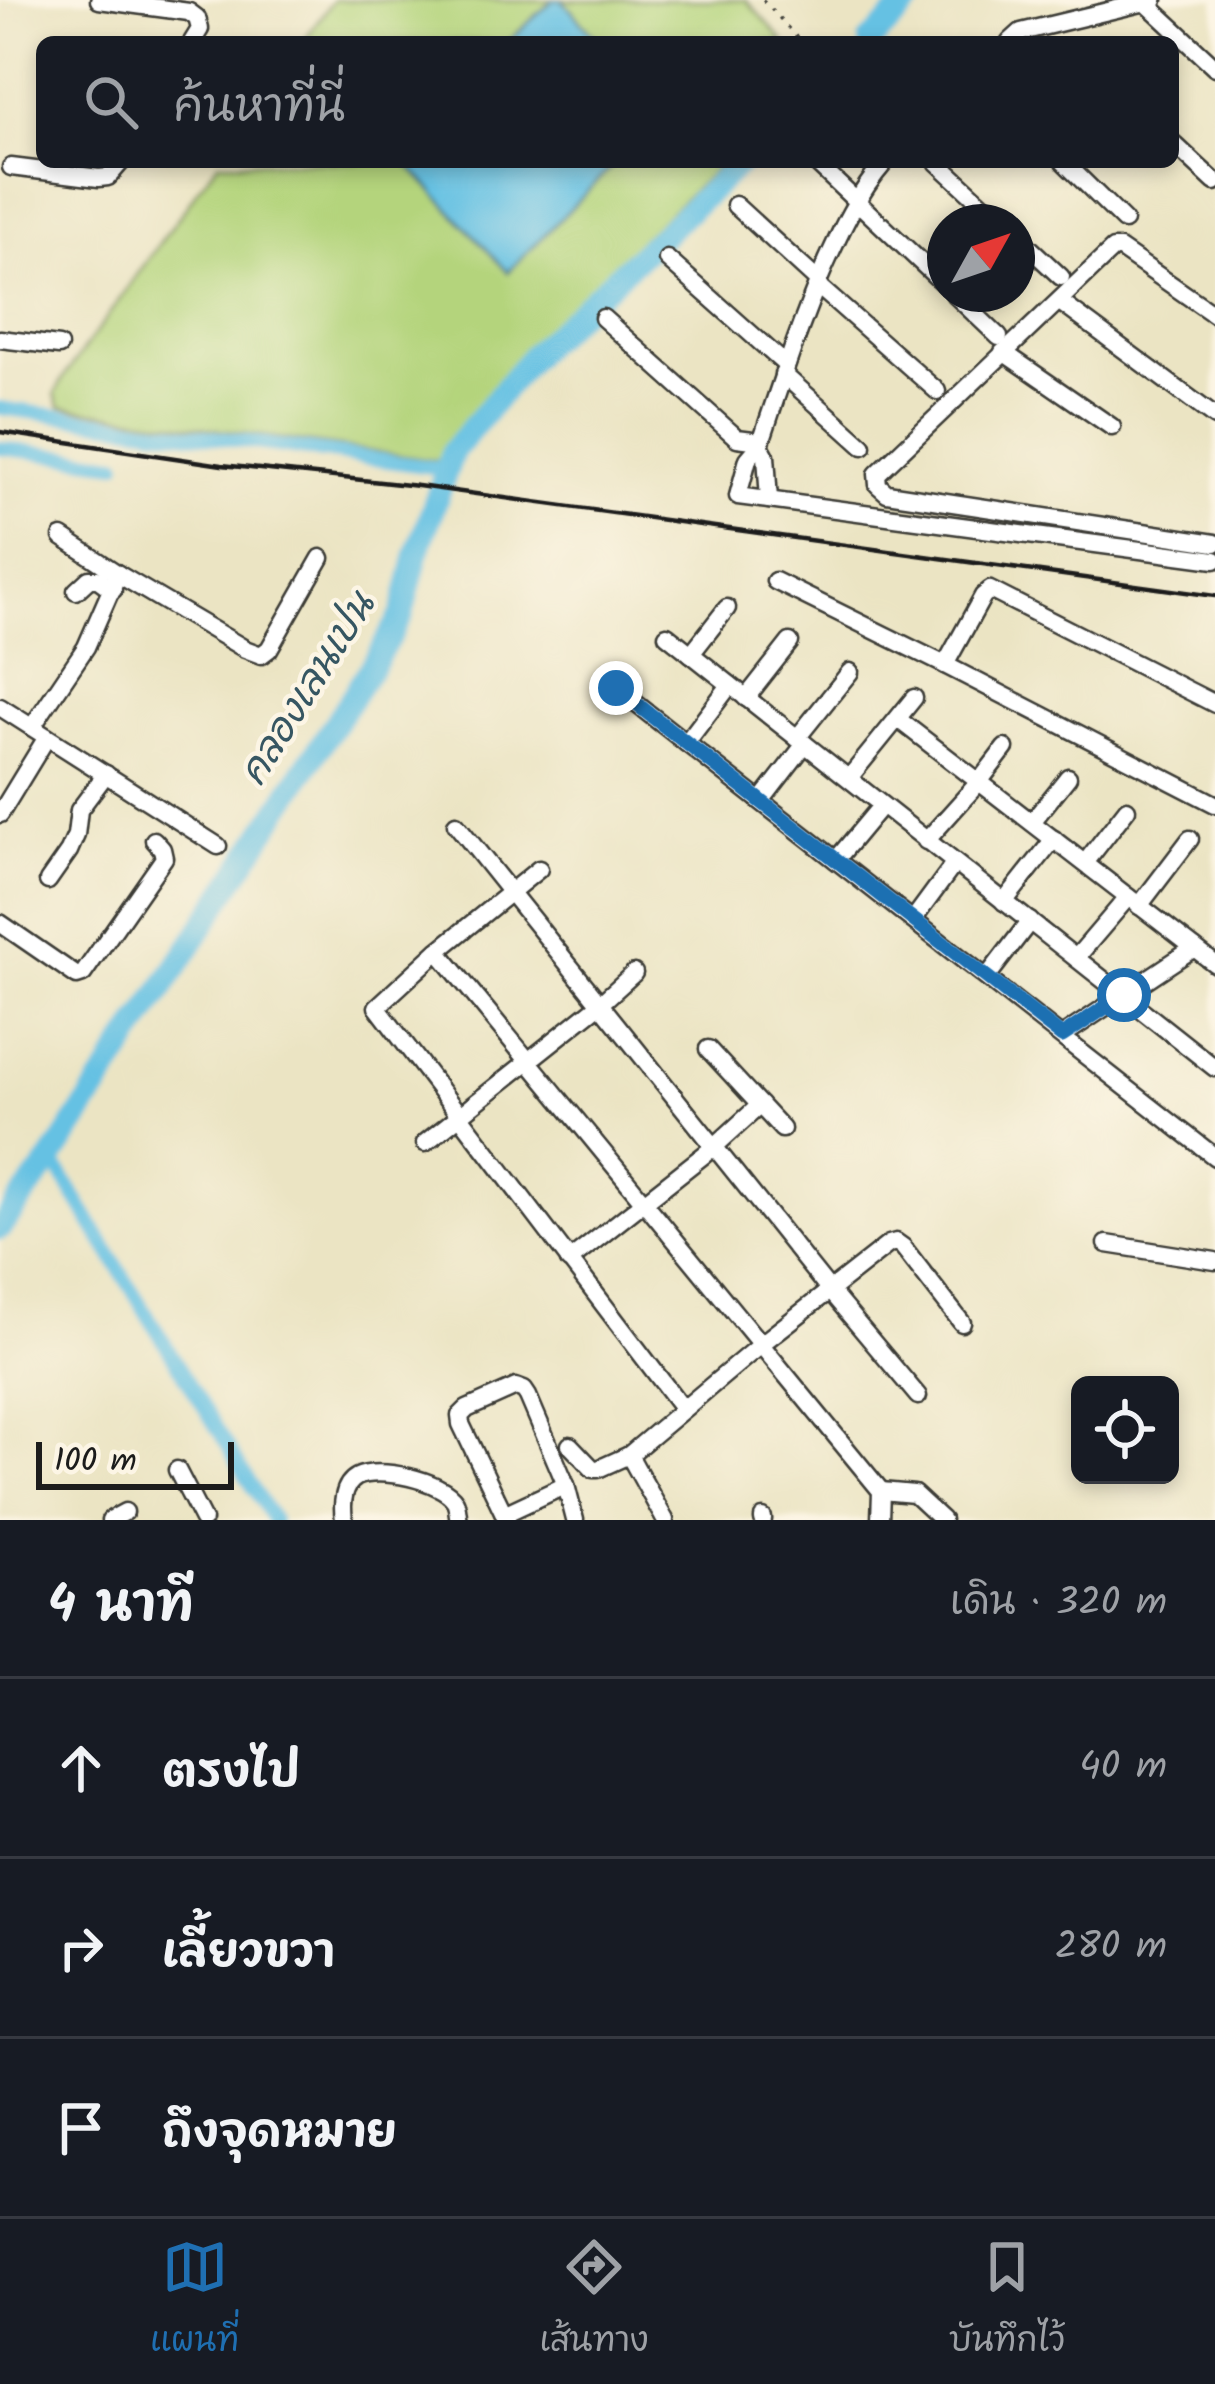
<!DOCTYPE html>
<html lang="th">
<meta charset="utf-8">
<style>
:root{--surface:#171b24;--page:#20242c;--text:#f1f3f6;--muted:#9ea1a6;--line:#363941;--accent:#1f6fb2}
body{margin:0;font-family:Kalam,"Playpen Sans Thai",sans-serif;background:var(--page);color:var(--text)}
.controls{position:absolute;right:36px;bottom:36px;display:grid;overflow:hidden;border-radius:18px;box-shadow:0 6px 18px #0003}
.controls button{width:108px;height:108px;display:grid;place-items:center;padding:0;border:0;border-bottom:3px solid var(--line);background:var(--surface);color:var(--text);font:60px sans-serif}
.compass{position:absolute;left:927px;top:204px;width:108px;height:108px;border-radius:50%;background:var(--surface);box-shadow:0 6px 18px #0003;rotate:50deg}
.scale{position:absolute;left:36px;bottom:30px;width:198px;box-sizing:border-box;padding-left:12px;border:6px solid #1c1c1c;border-top:0;font-size:33px;line-height:42px;white-space:nowrap;color:#1c1c1c;-webkit-text-stroke:9px #fcf5e5;paint-order:stroke}
.stop{position:absolute;width:36px;height:36px;margin:-27px;border:9px solid #1f6fb2;border-radius:50%;background:#fff}
.stop.end{background:#1f6fb2;border-color:#fff;box-shadow:0 3px 12px #0008}
.list{margin:0;padding:0;list-style:none}
h2{display:flex;justify-content:space-between;align-items:center;height:156px;margin:0;padding:0 48px;font-size:51px}
h2 small{font-size:39px;font-weight:400;color:var(--muted)}
.list li{display:grid;grid-template-columns:78px 1fr auto;gap:36px;align-items:center;box-sizing:border-box;height:180px;padding:0 48px;border-top:3px solid var(--line)}
.list b{display:block;font-size:45px;white-space:nowrap}
.list em{font-size:39px;font-style:normal;color:var(--muted)}
.icon{flex:none;width:66px;height:66px;fill:none;stroke:currentColor;stroke-width:2;stroke-linecap:round;stroke-linejoin:round}
.map{position:relative;flex:none;width:1215px;height:1520px;overflow:hidden}
.search{position:absolute;background:var(--surface);box-shadow:0 6px 18px #0003;left:36px;right:36px;top:36px;height:132px;display:flex;align-items:center;gap:30px;box-sizing:border-box;padding:0 42px;border-radius:18px;color:var(--muted);font-size:45px}
.sheet{height:696px;background:var(--surface)}
nav{display:flex;justify-content:space-around;align-items:center;box-sizing:border-box;height:168px;border-top:3px solid var(--line);background:var(--surface);font-size:33px;color:var(--muted)}
nav a{display:grid;justify-items:center;gap:6px}
nav .on{color:var(--accent)}
.map>svg:first-child{display:block}
.green{fill:#b4d47b;stroke:#68784c;stroke-width:3}
.water{fill:#65c1e3;stroke:#406e80;stroke-width:3}
.lines{fill:none;stroke-linecap:round;stroke-linejoin:round}
.canal{stroke:#65c1e3;stroke-width:14}
.river{stroke:#65c1e3;stroke-width:24}
.minor-casing{stroke:#3b3a35;stroke-width:21}
.path{stroke:#3b3a35;stroke-width:3;stroke-dasharray:3 9;stroke-linecap:butt}
.minor{stroke:#fff;stroke-width:16}
.rail{stroke:#1c1c1c;stroke-width:4.5}
.route{stroke:#1f6fb2;stroke-width:15}
.labels{text-anchor:middle;dominant-baseline:central;stroke-width:9;stroke-linejoin:round;paint-order:stroke}
.water-label{font-size:39px;font-style:italic;fill:#365662;stroke:#fcf5e5}
</style>
<div class="map">
<svg width="1215" height="1520" viewBox="0 0 1215 1520">
<rect width="100%" height="100%" fill="#fcf5e5"/>
<filter id="ink" filterUnits="userSpaceOnUse"><feTurbulence type="fractalNoise" baseFrequency=".00833" numOctaves="2"/><feDisplacementMap in="SourceGraphic" scale="24" xChannelSelector="R" yChannelSelector="G"/><feConvolveMatrix kernelMatrix="1 2 1 2 8 2 1 2 1" color-interpolation-filters="sRGB"/></filter>
<filter id="wash" filterUnits="userSpaceOnUse"><feTurbulence type="fractalNoise" baseFrequency=".004" numOctaves="4" result="noise"/><feDisplacementMap in="SourceGraphic" scale="48" xChannelSelector="R" yChannelSelector="G"/><feGaussianBlur stdDeviation="2.7" result="paint"/><feColorMatrix in="noise" values="0 0 0 0 0 0 0 0 0 0 0 0 0 0 0 0 0 1.4 0 .05"/><feComposite in="paint" operator="in"/></filter>
<g filter="url(#wash)">
<rect width="100%" height="100%" fill="#ebe4c3"/>
<g class="green">
<path d="M333,0h220l-45,42h-205z"/>
<path d="M562,0h184l38,42h-184z"/>
<path d="M218,162h188l102,110 108,-110h107l-154,146 -71,74 -60,79 -378,-54 -5,-13 9,-17z"/>
</g>
<g class="water">
<path d="M553,0h9l38,42h-92z"/>
<path d="M406,162h210l-108,110z"/>
</g>
<g class="lines">
<g class="canal">
<path d="M0,408l446,61"/>
<path d="M0,448l117,15"/>
<path d="M52,1159l221,361"/>
</g>
<g class="river">
<path d="M870,42l42,-42"/>
<path d="M0,1228l52,-69 322,-496 28,-48 15,-61 36,-103 82,-99 206,-190"/>
</g>
</g>
</g>
<g filter="url(#ink)">
<g class="lines">
<g class="minor-casing">
<g id="minor">
<path d="M99,0l90,12 8,6 3,11 -8,13"/>
<path d="M1143,0l72,67"/>
<path d="M1010,42l11,-10 133,-32"/>
<path d="M1173,143l42,39"/>
<path d="M815,162l130,123"/>
<path d="M885,162c-27,31 -44,68 -61,106 -25,58 -44,117 -64,177l-12,14 -10,37 477,64"/>
<path d="M937,162l65,60"/>
<path d="M1064,162l60,59"/>
<path d="M11,167l88,11 9,-1 13,-15"/>
<path d="M735,205l83,76"/>
<path d="M1017,236l44,41"/>
<path d="M667,259l119,106"/>
<path d="M817,285l120,106"/>
<path d="M954,294l45,43"/>
<path d="M1060,302l155,115"/>
<path d="M1215,315l-95,-66h-7l-236,225 1,11 9,8 328,50"/>
<path d="M603,318l134,120 24,3"/>
<path d="M0,339l59,7"/>
<path d="M1003,352l109,75"/>
<path d="M783,374l80,72"/>
<path d="M760,445l6,11 3,44"/>
<path d="M118,574l127,75 16,6 8,-6 52,-91"/>
<path d="M775,581l170,84 270,139"/>
<path d="M76,591l13,-12h9l15,11"/>
<path d="M667,635l548,433"/>
<path d="M691,654l36,-46"/>
<path d="M945,665l38,-69 7,-6 225,114"/>
<path d="M616,688l599,469"/>
<path d="M746,698l44,-56"/>
<path d="M0,707l218,139"/>
<path d="M899,720l316,244"/>
<path d="M32,727l54,-80 32,-73 -56,-37"/>
<path d="M797,738l53,-66"/>
<path d="M686,743l44,-58"/>
<path d="M849,778l65,-80"/>
<path d="M761,801l44,-57"/>
<path d="M0,814l47,-77"/>
<path d="M1032,822l36,-45"/>
<path d="M456,824l373,466 89,106"/>
<path d="M926,841l53,-59 26,-34"/>
<path d="M836,860l45,-54"/>
<path d="M1085,863l42,-54"/>
<path d="M539,869l-101,82 -61,56 306,402"/>
<path d="M48,881l21,-30 7,-16 3,-25 27,-36"/>
<path d="M1004,902l50,-63"/>
<path d="M1139,906l51,-67"/>
<path d="M913,920l42,-57"/>
<path d="M0,923l77,53 6,-2 81,-116 -2,-9 -8,-9"/>
<path d="M438,951l443,540 -1,29"/>
<path d="M1076,958l52,-61"/>
<path d="M987,977l43,-56"/>
<path d="M1062,1036l132,-88"/>
<path d="M708,1049l74,80"/>
<path d="M425,1143l175,-139 34,-31"/>
<path d="M1107,1244l108,17"/>
<path d="M569,1261l145,-114 46,-42"/>
<path d="M570,1445l23,24h5l31,-14 131,-110 129,-101 7,-2 7,5 59,76"/>
<path d="M629,1455l36,65"/>
<path d="M177,1470l26,50"/>
<path d="M881,1491l33,3 28,26"/>
<path d="M504,1514l62,-29"/>
<path d="M110,1520l15,-8"/>
<path d="M344,1520c-2,-14 -2,-35 13,-43 21,-11 85,3 98,24 3,6 2,13 4,19"/>
<path d="M507,1520l-46,-96 -1,-8 7,-7 49,-22 8,3 4,6 38,89 9,35"/>
<path d="M763,1520v-2"/>
</g>
</g>
<path class="path" d="M763,0l38,42"/>
<use href="#minor" class="minor"/>
<path class="rail" d="M0,432l222,33 196,21 797,110"/>
</g>
</g>
<g class="lines" filter="url(#ink)">
<path class="route" d="M616,688l446,348 62,-41"/>
</g>
<g class="labels">
<g class="water-label">
<text transform="translate(309 690) rotate(-58)">คลองเลนเปน</text>
</g>
</g>
</svg>
<div class="controls">
<button><svg class="icon" aria-label="locate" viewBox="0 0 24 24"><circle cx="12" cy="12" r="6"/><path d="M12 2v4M12 18v4M2 12h4M18 12h4"/></svg></button>
</div>
<svg class="compass" viewBox="-18 -18 36 36"><path d="M0-13l5 13h-10z" fill="#e53935"/><path d="M0 13l5-13h-10z" fill="#9ea1a6"/></svg>
<div class="scale">100 m</div>
<div class="stop" style="left:1124px;top:995px"></div>
<div class="stop end" style="left:616px;top:688px"></div>
<div class="search"><svg class="icon" aria-label="search" viewBox="0 0 24 24"><circle cx="10" cy="10" r="6"/><path d="M15 15l6 6"/></svg>ค้นหาที่นี่</div>
</div>
<section class="sheet">
<h2>4 นาที<small>เดิน · 320 m</small></h2>
<ul class="list">
<li><svg class="icon" aria-label="ahead" viewBox="0 0 24 24"><path d="M12 20V5M6 11l6-6 6 6"/></svg><div><b>ตรงไป</b></div><em>40 m</em></li>
<li><svg class="icon" aria-label="right" viewBox="0 0 24 24"><path d="M7 20v-9h11M14 6l5 5-5 5"/></svg><div><b>เลี้ยวขวา</b></div><em>280 m</em></li>
<li><svg class="icon" aria-label="arrive" viewBox="0 0 24 24"><path d="M6 21V4h12l-3 4 3 4H6"/></svg><div><b>ถึงจุดหมาย</b></div></li>
</ul>
</section>
<nav>
<a class="on"><svg class="icon" aria-label="map" viewBox="0 0 24 24"><path d="M3 6l6-2 6 2 6-2v14l-6 2-6-2-6 2zM9 4v14M15 6v14"/></svg>แผนที่</a>
<a><svg class="icon" aria-label="directions" viewBox="0 0 24 24"><path d="M12 3l9 9-9 9-9-9zM9 14v-3h6M13 9l2 2-2 2"/></svg>เส้นทาง</a>
<a><svg class="icon" aria-label="saved" viewBox="0 0 24 24"><path d="M7 4h10v16l-5-4-5 4z"/></svg>บันทึกไว้</a>
</nav>
